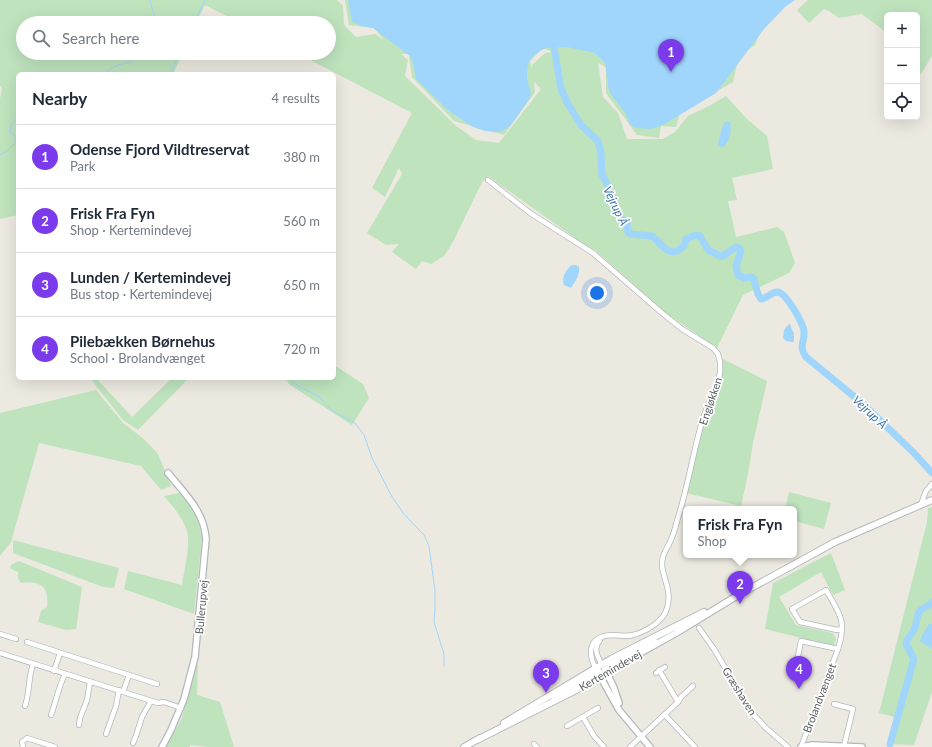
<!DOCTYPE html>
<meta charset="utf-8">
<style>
:root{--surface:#fff;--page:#f2f2f3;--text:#1f2937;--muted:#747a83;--line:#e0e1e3;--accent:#7c3aed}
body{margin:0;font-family:Lato,sans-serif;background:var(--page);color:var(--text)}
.controls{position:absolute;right:12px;top:12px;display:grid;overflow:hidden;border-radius:6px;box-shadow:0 4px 16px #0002}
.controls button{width:36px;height:36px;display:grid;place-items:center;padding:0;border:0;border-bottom:1px solid var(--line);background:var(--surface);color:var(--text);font:20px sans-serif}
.you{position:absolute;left:597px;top:293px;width:14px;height:14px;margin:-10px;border:3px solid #fff;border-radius:50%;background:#1a73e8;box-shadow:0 0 0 6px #1a73e833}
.badge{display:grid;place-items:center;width:26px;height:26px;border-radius:50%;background:var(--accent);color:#fff;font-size:13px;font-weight:700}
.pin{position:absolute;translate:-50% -33px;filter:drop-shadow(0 1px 2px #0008)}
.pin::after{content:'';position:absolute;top:21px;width:14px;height:12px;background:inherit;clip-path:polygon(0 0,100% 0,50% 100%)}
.popup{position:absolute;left:683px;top:506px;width:114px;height:52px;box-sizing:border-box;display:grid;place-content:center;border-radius:6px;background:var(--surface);filter:drop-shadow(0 1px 3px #0005);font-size:13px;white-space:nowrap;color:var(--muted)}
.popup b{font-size:15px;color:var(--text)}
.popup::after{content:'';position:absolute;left:50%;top:100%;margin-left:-8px;border:8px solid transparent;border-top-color:var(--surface)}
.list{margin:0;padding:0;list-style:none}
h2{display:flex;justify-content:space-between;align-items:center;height:52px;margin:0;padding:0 16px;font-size:17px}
h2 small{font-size:13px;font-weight:400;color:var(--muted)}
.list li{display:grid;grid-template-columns:26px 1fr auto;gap:12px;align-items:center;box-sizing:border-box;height:64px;padding:0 16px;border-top:1px solid var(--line)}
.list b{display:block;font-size:15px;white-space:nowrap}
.list p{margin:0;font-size:13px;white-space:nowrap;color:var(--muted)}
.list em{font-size:13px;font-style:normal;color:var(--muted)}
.icon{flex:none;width:22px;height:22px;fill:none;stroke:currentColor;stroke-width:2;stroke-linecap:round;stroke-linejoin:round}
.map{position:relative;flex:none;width:932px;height:747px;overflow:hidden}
.search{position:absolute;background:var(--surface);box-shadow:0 4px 16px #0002;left:16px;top:16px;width:320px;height:44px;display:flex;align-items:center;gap:10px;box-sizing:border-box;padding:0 14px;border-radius:22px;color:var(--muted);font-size:15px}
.panel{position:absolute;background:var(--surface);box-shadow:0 4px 16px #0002;left:16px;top:72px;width:320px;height:308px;border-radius:6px}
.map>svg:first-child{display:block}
.green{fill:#bee3bd;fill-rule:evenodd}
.water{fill:#a0d5fc}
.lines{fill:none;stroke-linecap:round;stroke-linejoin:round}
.stream{stroke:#a0d5fc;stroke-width:1}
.river{stroke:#a0d5fc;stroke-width:7}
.minor-casing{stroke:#b3b7bb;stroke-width:6}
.tertiary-casing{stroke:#b3b7bb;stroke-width:8}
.secondary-casing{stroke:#b4b8bd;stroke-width:8}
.minor{stroke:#fff;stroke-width:4.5}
.tertiary{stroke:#fff;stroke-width:5.5}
.secondary{stroke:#fff;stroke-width:6}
.labels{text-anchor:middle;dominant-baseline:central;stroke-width:3.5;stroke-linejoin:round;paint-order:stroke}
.street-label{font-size:11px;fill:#595d61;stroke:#fff}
.water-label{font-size:12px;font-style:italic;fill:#4076ac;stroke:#fff}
</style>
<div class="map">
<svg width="932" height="747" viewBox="0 0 932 747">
<rect width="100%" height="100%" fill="#ece9e0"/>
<g class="green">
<path d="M0,0h337l6,6 1,19 12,12 19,-3 9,6 -10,-12 -25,-3 -4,-25h448l-26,15 -12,30 -16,11 -6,26 -53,31 -4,14 -15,-1 -2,12 -22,-3 -31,-42v-26l-8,-4 5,34 15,16 9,26h36l12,-7 13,-16 21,-10 17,-10 21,23 20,17 6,33 -41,9 5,22 -9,1 8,36 41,-10 7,5 11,31 -6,10 -46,22 -26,53 -51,-35 -72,-64 -2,1 -104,-74 -6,6 -29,60 -9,14 -13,8 -9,-3 -6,8 -24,-17 7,-8 -13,1 -19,-12 35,-59 -3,-6 -14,29 -13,-9 40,-75 -115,-60h32v-30h-89l-35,-18 -9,18h-173v30h160l-10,21h-155v141l-18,4v-120l2,-11 -2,-2zM543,48l9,4 -7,1 -13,12v4l-2,-8zM401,54h8l3,23 42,44 50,14 31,-43 -1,-10 7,7 -42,54 -23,-3 -21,-15 -50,-49 3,-16z"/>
<path d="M808,0h124v56l-13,21 -2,-3v-59h-30v18l-25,-19 -23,4 -10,-7 -5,-2 -15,14 -12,-13z"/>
<path d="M721,358l46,23 -14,62 -5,31 -7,32 -55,-13c5,-23 10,-47 17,-70 7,-21 23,-42 18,-65z"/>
<path d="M334,365l29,19 6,14 -17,27 -62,-40 -6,-7h50z"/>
<path d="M90,378h6l36,39 40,-39h17l-51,52 -15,-10z"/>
<path d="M96,390l27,33 21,16 14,15 13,32 -10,4 -20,-24 -102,-23 -28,99 -11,14v-143z"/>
<path d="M789,492l42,11 -7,26 -30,-8v-12h-9z"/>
<path d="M180,493l16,21 6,23 -8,77 -70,-25 4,-18 54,14c2,-15 9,-40 5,-54 -4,-13 -14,-25 -23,-35z"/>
<path d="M932,507v185l-18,53 -25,-1 5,-27 -15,-4 48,-191 1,-14z"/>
<path d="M13,540l106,28 -5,20 -11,-1 -90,-34z"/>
<path d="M831,553l14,37 -12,5 -12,-23 -42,25 17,28 36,8 4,5 -2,8 -69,-17 8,-46z"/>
<path d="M19,561l63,26 -6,42 -10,1 -28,-8 3,-11 6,-4c2,-21 -6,-26 -26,-24l-3,-5v-6l-8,-4 1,-3z"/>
<path d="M198,662l-1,33 23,7 14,45h-26l-18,-2v2h-24l15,-27z"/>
</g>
<g class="water">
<path d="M348,0h447l-10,7 -21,22 -48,64 -53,32 -12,4 -15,-1 -6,-4 -6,-13 -11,-14 -4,-6 -4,-28 -10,-10 -9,-2 -19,-4 -21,1 -6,3 -8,6 -4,7 -1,8v7l4,14 -1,5 -19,27 -10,7h-6l-10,-1 -12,-4 -24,-16 -33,-32 -3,-17 -3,-6 -37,-28 -12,-2 -9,-5z"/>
<path d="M726,121l4,1c2,8 0,20 -7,25l-5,-1v-3l5,-18z"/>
<path d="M572,265h4l3,2c1,8 -4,15 -8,21l-7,-3c-3,-7 2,-16 8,-20z"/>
<path d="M790,324l2,6 2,3v8l-1,1 -7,-1 -3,-3 1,-8 4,-5z"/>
<path d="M929,624h3v25l-12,-8 1,-4z"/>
</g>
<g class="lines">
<g class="stream">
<path d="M150,0l6,23"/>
<path d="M194,23l11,-23"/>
<path d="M101,74c6,-2 9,-5 15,-8 8,-4 19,-2 21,-13"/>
<path d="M170,74l10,-21"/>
<path d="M0,155l7,-4 9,-9 -1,-6 -5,-4c0,-7 3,-10 8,-14"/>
<path d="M289,378l9,8 20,10 11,12 7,5 19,10 9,12 8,23 19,37 12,18 21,22 5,11 6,45v18l-1,13 10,32v12"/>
</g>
<g class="river">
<path d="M554,47l7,42 7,15 13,21 17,16 3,12 1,22 7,12 5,19 5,10 8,8 1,8 2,2 22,2c9,6 15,21 27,14 4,-3 7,-6 7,-11l10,-4 4,1 8,14 12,6h3l13,-9 3,1 2,3 -5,15 2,9 6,3 8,-1 2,2 3,12"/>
<path d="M758,294l3,5c6,0 11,-8 17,-7 8,1 25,31 26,39 1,12 -6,14 2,26l56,46 52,50 18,20"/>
<path d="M890,744l24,-85 -8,-15c1,-6 5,-9 8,-14 3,-6 2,-14 6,-19 4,-5 9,-4 12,-9"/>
</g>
<g class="minor-casing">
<g id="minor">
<path d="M488,180l42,33 63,40 69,60 20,16 31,19 5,6 2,8v10l-1,6c-4,14 -11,26 -16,40 -10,34 -15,69 -26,103 -2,8 -4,16 -8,23 -2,4 -5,9 -6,13 -5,17 12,32 3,54 -4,11 -21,21 -33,24 -7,2 -14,0 -21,0 -23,1 -25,17 -16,34"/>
<path d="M921,504l5,-13 6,-7"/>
<path d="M699,628l15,21 38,64 14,15 22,19"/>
<path d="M0,634l16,5"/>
<path d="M600,640c-7,8 -3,16 2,25"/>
<path d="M27,642l130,42"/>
<path d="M0,653l158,50 6,-1 17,6"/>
<path d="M797,661l4,-20 37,8"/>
<path d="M659,670l19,32"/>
<path d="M54,671l6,-18"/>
<path d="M656,673l9,-6"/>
<path d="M123,692l6,-17"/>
<path d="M834,704l19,5 -9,37"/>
<path d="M25,706c5,-14 3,-28 8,-42"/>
<path d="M51,715c5,-13 7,-27 14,-41"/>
<path d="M665,715l30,32"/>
<path d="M583,717l11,19 10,11"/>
<path d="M79,725l1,-7 7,-18 3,-18"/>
<path d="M567,726l31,-18"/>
<path d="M106,734l10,-28 3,-16"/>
<path d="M133,743l3,-7 6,-19 9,-16"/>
<path d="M534,744l3,3"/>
<path d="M23,747l-1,-5 5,-4 28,9"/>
<path d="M630,747l48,-45 3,-5 12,-11"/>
<path d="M801,747l37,-98c9,-28 2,-35 -12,-59l-34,19 8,13 37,8 5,-1"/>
</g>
</g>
<g class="tertiary-casing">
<g id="tertiary">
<path d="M596,669l23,41 31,37"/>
<path d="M605,669l9,19 5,15"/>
<path d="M602,675c8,-15 37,-26 52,-35"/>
<path d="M554,698l37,-21 8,-6"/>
<path d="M162,747l9,-17 13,-31 11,-42 11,-118c-2,-28 -21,-45 -38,-66"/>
<path d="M801,747l11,-2 50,2"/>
</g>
</g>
<g class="secondary-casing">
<g id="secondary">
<path d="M504,723l107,-64 93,-47"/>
<path d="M477,740l113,-57 16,-11 70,-39 64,-39 95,-52 97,-42"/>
<path d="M464,747l16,-9"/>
</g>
</g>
<use href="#minor" class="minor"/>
<use href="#tertiary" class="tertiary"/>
<use href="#secondary" class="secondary"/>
</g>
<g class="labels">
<g class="street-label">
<text transform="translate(710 401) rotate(-71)">Engløkken</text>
<text transform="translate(201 607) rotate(-85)">Bullerupvej</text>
<text transform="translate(610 670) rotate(-30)">Kertemindevej</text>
<text transform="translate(740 691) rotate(58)">Græshaven</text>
<text transform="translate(819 698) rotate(-69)">Brolandvænget</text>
</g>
<g class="water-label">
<text transform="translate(616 206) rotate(64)">Vejrup Å</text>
<text transform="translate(870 412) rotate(43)">Vejrup Å</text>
</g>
</g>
</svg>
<div class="controls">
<button>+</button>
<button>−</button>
<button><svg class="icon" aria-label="locate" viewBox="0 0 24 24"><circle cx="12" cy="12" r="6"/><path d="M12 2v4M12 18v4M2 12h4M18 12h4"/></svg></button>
</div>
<div class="you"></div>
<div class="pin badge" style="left:671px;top:72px">1</div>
<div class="pin badge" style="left:740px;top:604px">2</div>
<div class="popup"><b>Frisk Fra Fyn</b>Shop</div>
<div class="pin badge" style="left:546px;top:693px">3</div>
<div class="pin badge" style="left:799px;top:689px">4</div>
<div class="search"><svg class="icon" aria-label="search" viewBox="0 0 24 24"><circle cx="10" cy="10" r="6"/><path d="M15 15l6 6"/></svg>Search here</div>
<section class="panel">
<h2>Nearby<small>4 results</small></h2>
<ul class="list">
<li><span class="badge">1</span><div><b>Odense Fjord Vildtreservat</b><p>Park</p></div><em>380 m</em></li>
<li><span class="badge">2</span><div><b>Frisk Fra Fyn</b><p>Shop · Kertemindevej</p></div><em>560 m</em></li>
<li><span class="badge">3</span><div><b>Lunden / Kertemindevej</b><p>Bus stop · Kertemindevej</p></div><em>650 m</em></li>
<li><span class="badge">4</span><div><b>Pilebækken Børnehus</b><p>School · Brolandvænget</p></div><em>720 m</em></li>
</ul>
</section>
</div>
